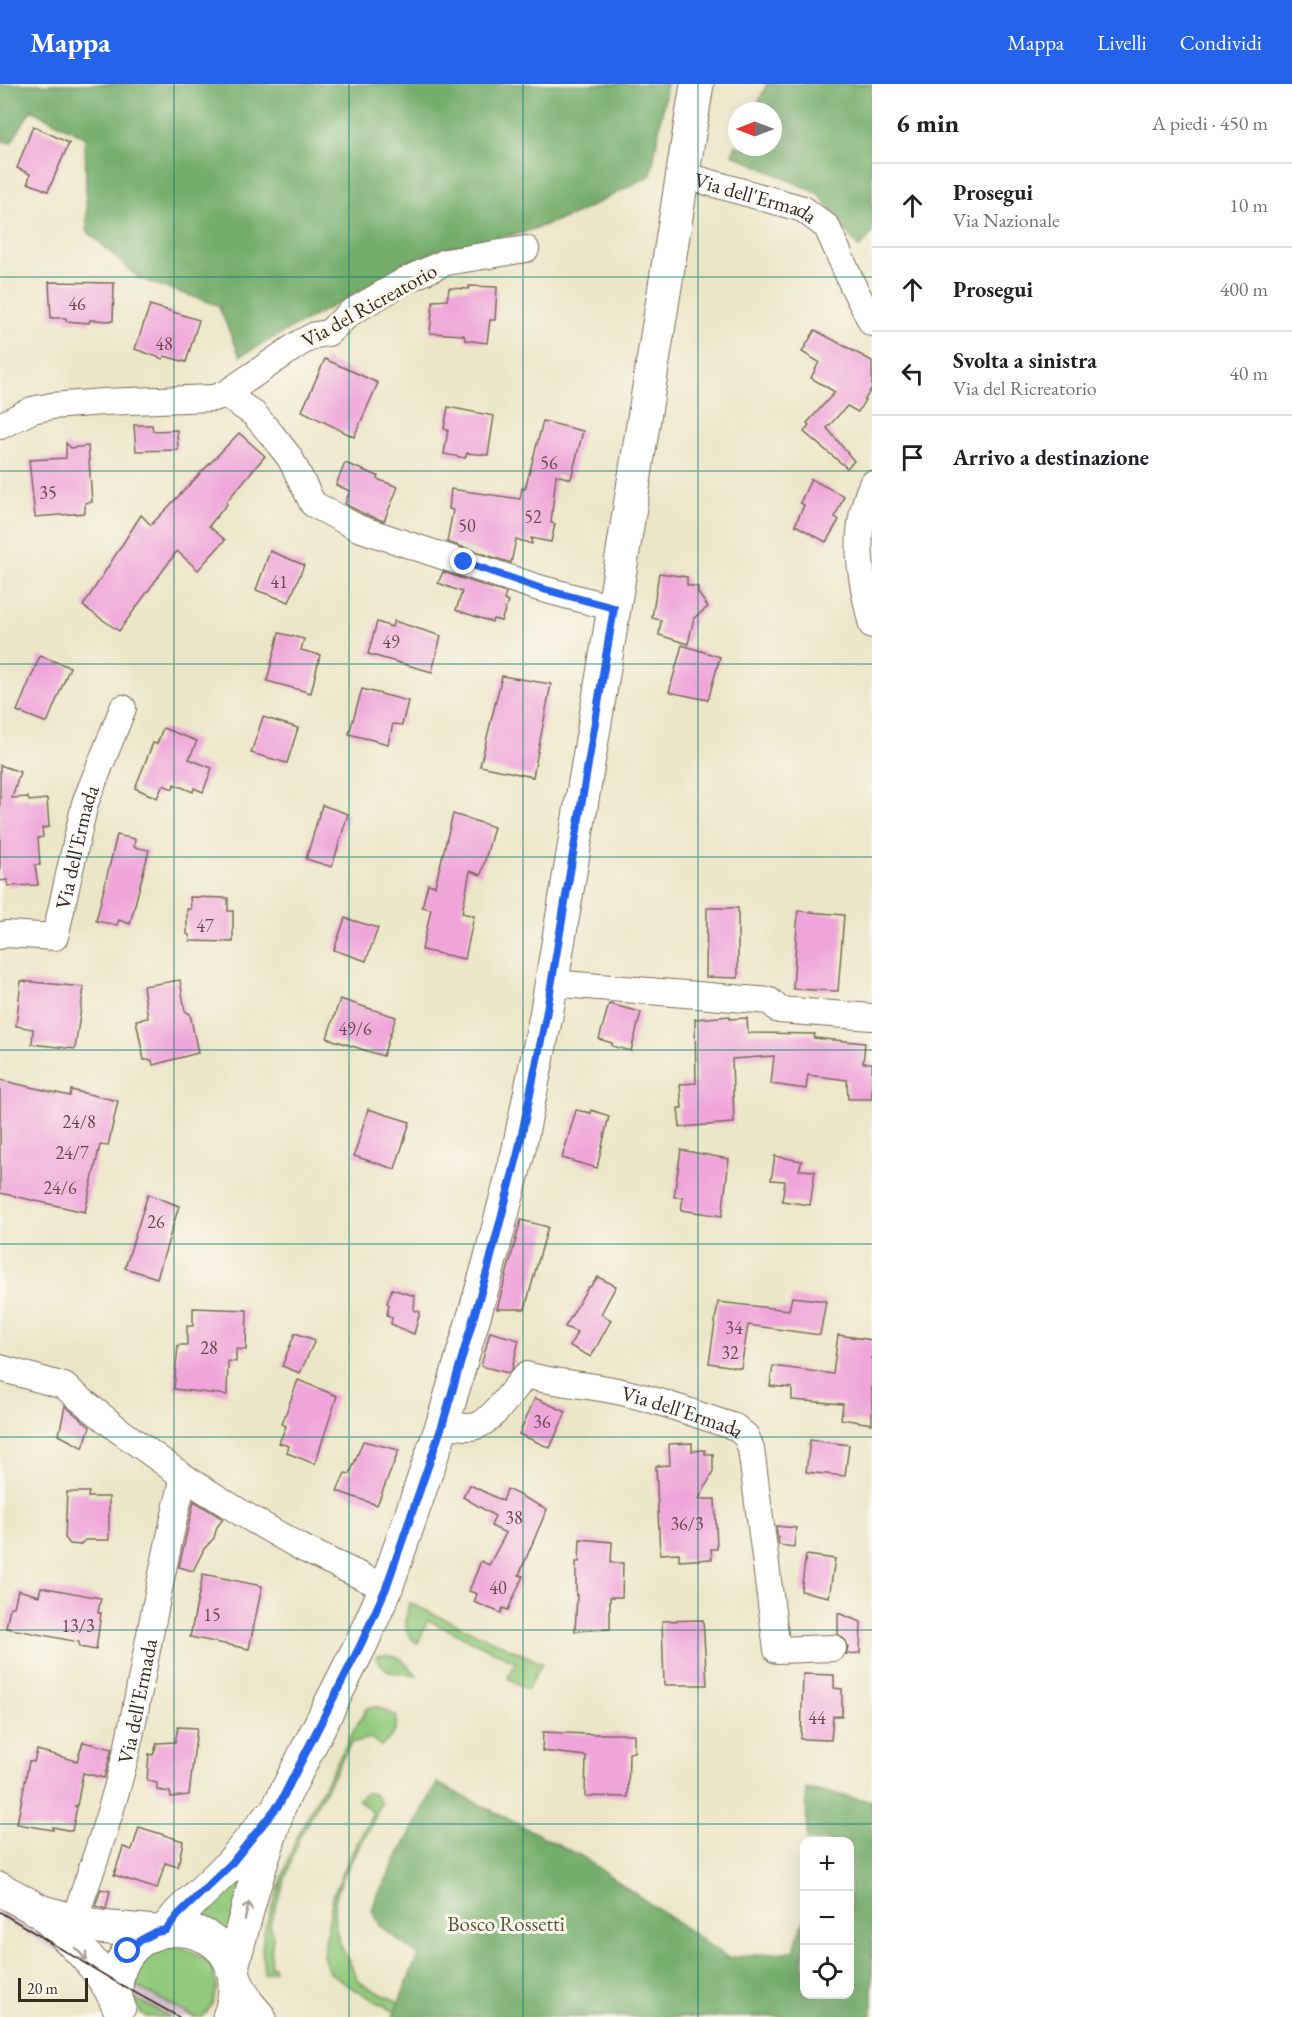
<!DOCTYPE html>
<html lang="it">
<meta charset="utf-8">
<style>
:root{--surface:#fff;--page:#f6f6f6;--text:#202124;--muted:#757577;--line:#e0e0e0;--accent:#2563eb}
body{margin:0;font-family:"EB Garamond",serif;background:var(--page);color:var(--text)}
.controls{position:absolute;right:18px;bottom:18px;display:grid;overflow:hidden;border-radius:12px;box-shadow:0 6px 24px #0002}
.controls button{width:54px;height:54px;display:grid;place-items:center;padding:0;border:0;border-bottom:2px solid var(--line);background:var(--surface);color:var(--text);font:30px sans-serif}
.compass{position:absolute;left:728px;top:18px;width:54px;height:54px;border-radius:50%;background:var(--surface);box-shadow:0 6px 24px #0002;rotate:270deg}
.scale{position:absolute;left:18px;bottom:15px;width:70px;box-sizing:border-box;padding-left:6px;border:3px solid #3b2a1e;border-top:0;font-size:16px;line-height:21px;white-space:nowrap;color:#3b2a1e;-webkit-text-stroke:4px #fbf7ec;paint-order:stroke}
.stop{position:absolute;width:18px;height:18px;margin:-14px;border:4px solid #2563eb;border-radius:50%;background:#fff}
.stop.end{background:#2563eb;border-color:#fff;box-shadow:0 2px 6px #0008}
.list{margin:0;padding:0;list-style:none}
h2{display:flex;justify-content:space-between;align-items:center;height:78px;margin:0;padding:0 24px;font-size:26px}
h2 small{font-size:20px;font-weight:400;color:var(--muted)}
.list li{display:grid;grid-template-columns:39px 1fr auto;gap:18px;align-items:center;box-sizing:border-box;height:84px;padding:0 24px;border-top:2px solid var(--line)}
.list b{display:block;font-size:22px;white-space:nowrap}
.list p{margin:0;font-size:20px;white-space:nowrap;color:var(--muted)}
.list em{font-size:20px;font-style:normal;color:var(--muted)}
.icon{flex:none;width:33px;height:33px;fill:none;stroke:currentColor;stroke-width:2;stroke-linecap:round;stroke-linejoin:round}
.map{position:relative;flex:none;width:872px;height:1933px;overflow:hidden}
header{display:flex;align-items:center;gap:36px;box-sizing:border-box;height:84px;padding:0 30px;background:var(--accent);color:#fff}
header strong{font-size:28px}
nav{display:flex;gap:33px;margin-inline-start:auto;font-size:21px}
main{display:flex}
aside{flex:1;background:var(--surface)}
.map>svg:first-child{display:block}
.industrial{fill:#d1bdcb}
.green{fill:#92c97c;stroke:#667a4d;stroke-width:1.5}
.forest{fill:#75ad6c;stroke:#586c45;stroke-width:1.5}
.building{fill:#efa5d9}
.lines{fill:none;stroke-linecap:round;stroke-linejoin:round}
.minor-casing{stroke:#796c5a;stroke-width:28}
.major-casing{stroke:#796c5a;stroke-width:35}
.minor{stroke:#fff;stroke-width:26}
.major{stroke:#fff;stroke-width:33}
.tram{stroke:#3b2a1e;stroke-width:1.5}
.oneway{stroke:#a79f9a}
.route{stroke:#2563eb;stroke-width:8}
.grid{fill:none;stroke:#0f766e;stroke-width:1.5;stroke-opacity:0.55}
.labels{text-anchor:middle;dominant-baseline:central;stroke-width:6;stroke-linejoin:round;paint-order:stroke}
.number-label{font-size:18px;fill:#68494d}
.street-label{font-size:21px;fill:#3b2a1e;stroke:#fbf7ec}
.park-label{font-size:21px;fill:#555a3a;stroke:#fbf7ec}
</style>
<header>
<strong>Mappa</strong>
<nav><a>Mappa</a><a>Livelli</a><a>Condividi</a></nav>
</header>
<main>
<div class="map">
<svg width="872" height="1933" viewBox="0 0 872 1933">
<rect width="100%" height="100%" fill="#fbf7ec"/>
<filter id="ink" filterUnits="userSpaceOnUse"><feTurbulence type="fractalNoise" baseFrequency=".0167" numOctaves="2"/><feDisplacementMap in="SourceGraphic" scale="12" xChannelSelector="R" yChannelSelector="G"/><feConvolveMatrix kernelMatrix="1 2 1 2 8 2 1 2 1" color-interpolation-filters="sRGB"/></filter>
<filter id="wash" filterUnits="userSpaceOnUse"><feTurbulence type="fractalNoise" baseFrequency=".008" numOctaves="4" result="noise"/><feDisplacementMap in="SourceGraphic" scale="24" xChannelSelector="R" yChannelSelector="G"/><feGaussianBlur stdDeviation="1.35" result="paint"/><feColorMatrix in="noise" values="0 0 0 0 0 0 0 0 0 0 0 0 0 0 0 0 0 1.4 0 .05"/><feComposite in="paint" operator="in"/></filter>
<g filter="url(#wash)">
<rect width="100%" height="100%" fill="#ece6c8"/>
<g class="industrial">
<path d="M0,1816l18,10 48,47 -66,-39z"/>
<path d="M132,1900l62,33h-24l-36,-19z"/>
</g>
<g class="green">
<path d="M409,1519l133,60 -15,27 -19,-12 8,-16 -88,-42 -10,23c-17,-9 -12,-24 -9,-40z"/>
<path d="M386,1571l14,3 17,17 -28,-3 -13,-13 1,-3z"/>
<path d="M378,1623l18,9c2,15 -3,21 -15,30l-11,-8 -19,5 -51,93 -30,88 3,11 -3,31h3l2,4 -11,4 -2,-27 3,-19 31,-90 63,-117 8,-13z"/>
<path d="M366,1709c8,0 11,2 15,10 -23,61 -72,93 -31,160 3,5 5,13 8,17 7,8 31,17 41,22l-4,10 -41,-23 -26,-18 -5,-16 10,-59 16,-37 24,-46 -15,-14z"/>
<path d="M249,1772l-20,88 -40,-23z"/>
<path d="M167,1862c41,0 66,38 36,71h-9l-62,-33c6,-21 15,-31 35,-38z"/>
<path d="M134,1914l36,19h-24l-7,-7z"/>
</g>
<g class="forest">
<path d="M0,0h667l-16,91 -75,39 -54,19 -86,17 -196,106 -22,-51 -78,-26 -53,-48 -2,-94 -54,-27 -20,33 -11,-3z"/>
<path d="M767,0h105v149l-13,15 -40,-54 -87,-40 5,-10v3h36v-36h-19z"/>
<path d="M437,1699l144,73 147,102 65,-7 11,-31v74h46v-152l-43,-1 -1,-52 66,12v216h-479l25,-62 -37,-28 -9,-17 4,-12z"/>
</g>
<g id="blocks">
<g class="building">
<path d="M33,42l36,17 -21,48 -20,-8 2,-9 -13,-6z"/>
<path d="M49,198l65,1 -1,38 -23,-1 -1,3 -23,-2v-3h-15z"/>
<path d="M469,202l28,1 -2,33h-5l-3,23 -22,-3 -1,-5 -34,-2 3,-32 14,-1 2,-12 20,1z"/>
<path d="M150,221l49,15 -13,42 -22,-6 -1,3 -28,-10z"/>
<path d="M815,246l57,31v26l-14,25 -11,-6 -20,22 27,33 -7,7 -43,-36 5,-7 -2,-2 28,-31 -24,-14 8,-16 -17,-10z"/>
<path d="M325,275l53,24 -24,54 -52,-26z"/>
<path d="M448,323l46,9 -6,39 -21,-2 -2,5 -21,-4 4,-24 -4,-1z"/>
<path d="M543,337l40,10 -12,48 -15,-4 -5,48 4,1 -4,18 -20,-4 1,6 -16,-5 -5,24 -64,-21 6,-32 -4,-1 2,-20 69,10 2,-11 3,1z"/>
<path d="M134,341h18l1,6 24,-1 1,20 -42,1z"/>
<path d="M239,349l26,23 -39,46 1,2 -18,22 16,14 -27,30 -21,-19 -58,80 -36,-25 58,-91 10,10z"/>
<path d="M66,359l5,5 17,-2 4,56 -7,1v10l-50,4 -6,-57 37,-2z"/>
<path d="M345,379l33,13 -1,3 21,8 -14,34 -20,-7 -19,-10 5,-13 -14,-6z"/>
<path d="M811,395l33,17 -9,21 4,3 -13,22 -31,-17 9,-20 -4,-2z"/>
<path d="M270,467l34,14 -15,37 -33,-12z"/>
<path d="M443,488l63,21 -2,7 4,2 -7,19 -8,-2 -1,3 -36,-12 6,-18 -24,-9z"/>
<path d="M659,489l28,4v8l11,2v6l10,14 -14,11 -6,26 -29,-9 2,-15 -9,-2z"/>
<path d="M394,537l47,15 -9,36 -64,-18 9,-32 15,5z"/>
<path d="M279,549l25,6 -3,11 19,5 -9,38 -44,-12z"/>
<path d="M682,561l38,12 -12,43 -39,-8z"/>
<path d="M40,572l30,11 -23,56 -30,-12z"/>
<path d="M502,592l49,8 -18,93 -53,-11z"/>
<path d="M362,605l46,12 -6,24 -9,-1 -5,20 -39,-10z"/>
<path d="M263,633l35,11 -11,35 -36,-10z"/>
<path d="M163,644l34,13 -8,18 23,9 -9,24 -9,-4 -1,4 -19,-8 -1,5 -10,-4 -6,13 -22,-10 18,-45 4,1z"/>
<path d="M0,681l20,7 -8,26 16,-1 1,4 18,-2 2,28 -7,1 1,9 -5,1 2,27h-5l3,20 -30,1 -1,-6 -7,1z"/>
<path d="M322,721l26,9 -16,53 -26,-8z"/>
<path d="M453,730l41,13 -13,48 -11,-4 -8,42 12,3 -9,43 -43,-9 9,-41 -9,-2 6,-23 7,2z"/>
<path d="M117,751l18,4 -1,8 15,3 -19,74 -11,-4 -2,5 -21,-4z"/>
<path d="M190,813l38,1v13h5v31l-43,-1 -1,-6 -2,-1v-25h4z"/>
<path d="M707,824h31v70l-32,-1z"/>
<path d="M798,827l46,4 -6,76 -45,-2z"/>
<path d="M345,834l33,10 -12,33 -32,-11z"/>
<path d="M180,896l5,31 5,3 8,39 -45,12 -1,-5h-8l-8,-40 12,-2 -5,-32z"/>
<path d="M21,897l63,6 -9,62 -43,-5 1,-15 -17,-3z"/>
<path d="M340,915l56,18 -13,39 -56,-18z"/>
<path d="M609,920l32,8 -10,39 -19,-5v-3l-13,-4z"/>
<path d="M730,932v3l17,-1 1,15 67,1 -1,4 51,5 -2,20h9v36h-24l-1,-19 -39,-5 -2,14 -35,-5 3,-28 -42,3 2,64 -54,4 -2,-19h4l-2,-24 16,-1 -1,-64z"/>
<path d="M0,996l70,16 1,-6 47,11 -10,45 -8,-1 -15,67 -85,-19z"/>
<path d="M368,1025l42,13 -15,47 -41,-13z"/>
<path d="M576,1026l15,3v-3l18,6 -12,52 -35,-10z"/>
<path d="M681,1066l48,9 -7,57 -41,-6 2,-13h-9z"/>
<path d="M775,1072l27,5 -3,9 16,1 -5,34 -28,-4 3,-20 -14,-1z"/>
<path d="M148,1110l31,12 -22,72 -32,-10z"/>
<path d="M521,1136l27,7 -13,45 -10,37h-28z"/>
<path d="M598,1193l18,9 -15,28 10,6 -20,37 -21,-11 7,-14 -12,-5 23,-40h2z"/>
<path d="M392,1205l23,7 -1,14 6,2 -6,22 -23,-10 1,-7 -5,-2 2,-10 -2,-2z"/>
<path d="M792,1213l34,4 -6,34 -72,-10 -7,43 -32,-5 9,-61 71,8z"/>
<path d="M193,1224l54,2 -1,40 -10,-1v13l-8,-1 -1,34 -53,-6 4,-44h9v-19h6z"/>
<path d="M490,1248l29,8 -7,29 -4,4 -27,-7z"/>
<path d="M295,1249l20,7 -15,33 -18,-7z"/>
<path d="M838,1251l34,5v84l-31,-5 2,-15 -51,-4v-12l-22,-2 3,-20 60,8z"/>
<path d="M298,1296l39,16 -22,68 -28,-11 2,-7 -10,-3 7,-17 -4,-2z"/>
<path d="M535,1314l31,14 -16,36 -31,-14z"/>
<path d="M65,1322l25,21 -7,21 -24,-13z"/>
<path d="M810,1356l39,5 -4,31 -39,-4z"/>
<path d="M363,1357l36,9 -22,55 -40,-14 8,-18 5,1z"/>
<path d="M692,1359v8l13,-1v4h8v18l-14,27h16l2,50h-6l1,10 -33,2v-8l-19,1 -4,-88 14,-1 -1,-21z"/>
<path d="M470,1401l33,16 4,-12 40,20 -28,66 4,1 -15,34 -5,-2 -2,5 -27,-11 3,-8 -8,-3 12,-30 8,4 17,-32 -15,-7 4,-10 -32,-19z"/>
<path d="M67,1408h22l-1,5h21v43h-24l-5,5 -10,-1 -5,-6z"/>
<path d="M194,1417l29,18 -6,8 -3,11 -10,11 -11,22 -14,-4z"/>
<path d="M776,1442l20,2 -2,19 -15,-2z"/>
<path d="M580,1455l32,3 -1,21h12l-1,34h-12v32l-35,2 2,-36h-1v-33h3z"/>
<path d="M806,1471l29,4 -6,38 -28,-6z"/>
<path d="M203,1490l59,12 -13,63 -59,-12z"/>
<path d="M41,1503l60,11 -3,15h3l-5,37 -17,-3v-5l-73,-14 4,-21h4l4,-17 21,6z"/>
<path d="M838,1529l23,9 -1,31 -14,1 2,-6 -2,-7 -8,-7z"/>
<path d="M703,1536l4,65h-43l-2,-64z"/>
<path d="M803,1590l31,1v13l8,1v27h-9l-2,24 -30,-1z"/>
<path d="M178,1643l19,1 -8,67 -18,2 -1,-5 -13,-2v-7l-10,-2 2,-27 4,1 4,-12 18,-1z"/>
<path d="M543,1648l44,2h47v18l-5,1 -1,44 -43,-1 1,-40 -44,-5z"/>
<path d="M83,1658l29,7 -8,29 -21,-5 -6,33h-3l3,1 -5,24 -19,-4v3l-36,-6 12,-63 5,1 3,-12 40,11z"/>
<path d="M139,1743l44,14 -5,26 -13,-4 -8,26 -43,-14 9,-28 9,3z"/>
<path d="M101,1805l9,2 -4,18 -11,-3z"/>
</g>
</g>
</g>
<g filter="url(#ink)">
<use href="#blocks" fill-opacity="0" stroke="#796c5a" stroke-width="1.5"/>
<g class="lines">
<g class="minor-casing">
<g id="minor">
<path id="s1" d="M683,91l120,34 24,18 26,59 19,37"/>
<path d="M225,310l29,20 18,21 18,23 23,46 45,24 181,60 75,20"/>
<path d="M0,342l32,-16 20,-4 51,-4 111,-4 11,-4 75,-51 15,-8 13,-2 22,-20 56,-33 40,-18 80,-13"/>
<path d="M872,400c-21,49 -12,92 0,141"/>
<path id="s2" d="M0,852l6,-2 49,3 30,-134 38,-95"/>
<path d="M551,899l219,18 9,9 93,7"/>
<path d="M0,1284l64,18 56,45 64,46 59,37 57,33 86,41"/>
<path id="s3" d="M443,1339c11,2 22,6 33,3 16,-4 38,-38 50,-51 28,8 57,9 86,15 42,8 82,24 123,37l11,9 5,13 26,201 56,-2"/>
<path id="s4" d="M74,1836c20,-56 41,-117 54,-175 19,-89 33,-179 56,-268"/>
</g>
</g>
<g class="major-casing">
<g id="major">
<path d="M0,1805l42,23 57,15 57,5"/>
<path d="M42,1828c27,28 63,57 77,95"/>
<path d="M166,1846l13,-16 52,-50 37,-45"/>
<path d="M232,1883l21,-78 27,-85 81,-160 25,-56 57,-165 45,-155 30,-115 28,-137 68,-408 83,-524"/>
<path d="M235,1896l12,23 12,14"/>
<path d="M116,1915c-5,-92 119,-88 119,-14 0,10 -2,23 -6,32"/>
</g>
</g>
<use href="#minor" class="minor"/>
<use href="#major" class="major"/>
<path class="tram" d="M0,1828l116,70 63,35"/>
</g>
<defs><path id="oneway-shaft" d="M-6 0H5M1.5-3L5.5 0L1.5 3" fill="none" stroke-width="1.6" stroke-linecap="round" stroke-linejoin="round" transform="scale(1.5)"/></defs>
<g class="oneway">
<use href="#oneway-shaft" transform="translate(247 1827) rotate(-76)"/>
<use href="#oneway-shaft" transform="translate(81 1870) rotate(47)"/>
</g>
</g>
<g class="lines" filter="url(#ink)">
<path class="route" d="M128,1867l13,-11 15,-8 10,-2 13,-16 52,-50 49,-61 81,-159 25,-56 57,-165 45,-155 30,-115 28,-137 68,-408 -75,-20 -75,-26"/>
</g>
<path class="grid" d="M174,0v1933M349,0v1933M523,0v1933M698,0v1933M0,193h872M0,387h872M0,580h872M0,773h872M0,966h872M0,1160h872M0,1353h872M0,1546h872M0,1740h872"/>
<g class="labels">
<g class="number-label">
<text x="77" y="219">46</text>
<text x="164" y="259">48</text>
<text x="549" y="378">56</text>
<text x="48" y="408">35</text>
<text x="533" y="432">52</text>
<text x="467" y="441">50</text>
<text x="279" y="497">41</text>
<text x="391" y="557">49</text>
<text x="205" y="841">47</text>
<text x="355" y="944">49/6</text>
<text x="79" y="1037">24/8</text>
<text x="72" y="1068">24/7</text>
<text x="60" y="1103">24/6</text>
<text x="156" y="1137">26</text>
<text x="734" y="1243">34</text>
<text x="209" y="1263">28</text>
<text x="730" y="1268">32</text>
<text x="542" y="1337">36</text>
<text x="514" y="1433">38</text>
<text x="687" y="1439">36/3</text>
<text x="498" y="1503">40</text>
<text x="212" y="1530">15</text>
<text x="78" y="1541">13/3</text>
<text x="817" y="1633">44</text>
</g>
<g class="street-label">
<text stroke="none"><textPath href="#s1" startOffset="76">Via dell'Ermada</textPath></text>
<text transform="translate(369 221) rotate(-29)">Via del Ricreatorio</text>
<text stroke="none"><textPath href="#s2" startOffset="148">Via dell'Ermada</textPath></text>
<text stroke="none"><textPath href="#s3" startOffset="267">Via dell'Ermada</textPath></text>
<text stroke="none"><textPath href="#s4" startOffset="228">Via dell'Ermada</textPath></text>
</g>
<g class="park-label">
<text x="506" y="1839">Bosco Rossetti</text>
</g>
</g>
</svg>
<div class="controls">
<button>+</button>
<button>−</button>
<button><svg class="icon" aria-label="locate" viewBox="0 0 24 24"><circle cx="12" cy="12" r="6"/><path d="M12 2v4M12 18v4M2 12h4M18 12h4"/></svg></button>
</div>
<svg class="compass" viewBox="-18 -18 36 36"><path d="M0-13l5 13h-10z" fill="#e53935"/><path d="M0 13l5-13h-10z" fill="#757577"/></svg>
<div class="scale">20 m</div>
<div class="stop" style="left:128px;top:1867px"></div>
<div class="stop end" style="left:464px;top:478px"></div>
</div>
<aside>
<h2>6 min<small>A piedi · 450 m</small></h2>
<ul class="list">
<li><svg class="icon" aria-label="ahead" viewBox="0 0 24 24"><path d="M12 20V5M6 11l6-6 6 6"/></svg><div><b>Prosegui</b><p>Via Nazionale</p></div><em>10 m</em></li>
<li><svg class="icon" aria-label="ahead" viewBox="0 0 24 24"><path d="M12 20V5M6 11l6-6 6 6"/></svg><div><b>Prosegui</b></div><em>400 m</em></li>
<li><svg class="icon" aria-label="left" viewBox="0 0 24 24"><path d="M17 20v-9H6M10 6l-5 5 5 5"/></svg><div><b>Svolta a sinistra</b><p>Via del Ricreatorio</p></div><em>40 m</em></li>
<li><svg class="icon" aria-label="arrive" viewBox="0 0 24 24"><path d="M6 21V4h12l-3 4 3 4H6"/></svg><div><b>Arrivo a destinazione</b></div></li>
</ul>
</aside>
</main>
